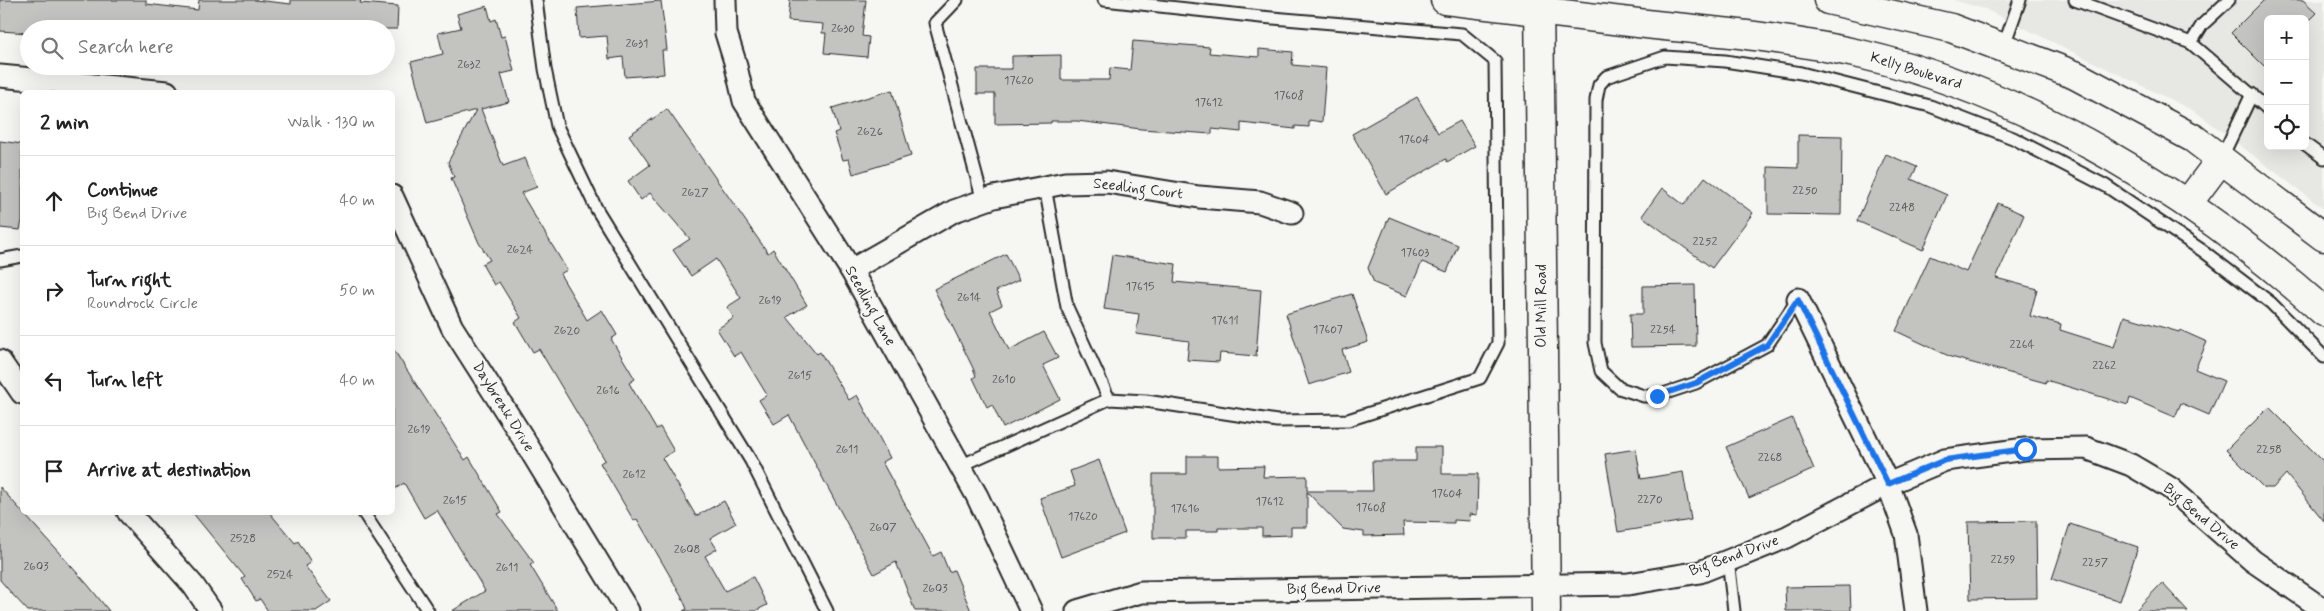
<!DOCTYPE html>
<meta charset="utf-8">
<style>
:root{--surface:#fff;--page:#f6f6f6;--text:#222;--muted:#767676;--line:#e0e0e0}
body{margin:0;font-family:Mynerve,sans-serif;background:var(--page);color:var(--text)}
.controls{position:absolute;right:15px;top:15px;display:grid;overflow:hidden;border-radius:8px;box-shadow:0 5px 20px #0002}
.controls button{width:45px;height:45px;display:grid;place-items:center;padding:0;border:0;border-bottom:1px solid var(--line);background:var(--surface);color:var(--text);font:25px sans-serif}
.stop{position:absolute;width:15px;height:15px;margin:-11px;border:4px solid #1a73e8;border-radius:50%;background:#fff}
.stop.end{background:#1a73e8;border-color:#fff;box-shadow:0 1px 5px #0008}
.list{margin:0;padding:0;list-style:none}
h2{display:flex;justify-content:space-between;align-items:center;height:65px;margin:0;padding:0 20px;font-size:21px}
h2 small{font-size:16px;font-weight:400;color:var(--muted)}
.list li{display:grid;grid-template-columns:32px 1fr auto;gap:15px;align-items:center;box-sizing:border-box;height:90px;padding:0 20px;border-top:1px solid var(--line)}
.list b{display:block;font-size:19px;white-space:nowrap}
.list p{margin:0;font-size:16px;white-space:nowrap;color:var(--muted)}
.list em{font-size:16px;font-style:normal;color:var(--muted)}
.icon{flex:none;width:28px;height:28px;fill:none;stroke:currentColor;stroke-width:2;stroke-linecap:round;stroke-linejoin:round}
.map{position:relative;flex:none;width:2324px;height:611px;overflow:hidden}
.search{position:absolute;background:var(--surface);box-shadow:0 5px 20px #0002;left:20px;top:20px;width:375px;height:55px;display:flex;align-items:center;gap:12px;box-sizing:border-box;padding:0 18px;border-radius:28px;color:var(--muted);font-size:19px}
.panel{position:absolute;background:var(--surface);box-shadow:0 5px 20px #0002;left:20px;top:90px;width:375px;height:425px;border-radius:8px}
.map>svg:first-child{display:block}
.built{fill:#e7e7e3;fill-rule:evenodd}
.building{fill:#c3c3c0;stroke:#2b2b2b}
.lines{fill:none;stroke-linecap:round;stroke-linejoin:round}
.service-casing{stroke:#2b2b2b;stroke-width:15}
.minor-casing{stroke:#2b2b2b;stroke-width:25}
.tertiary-casing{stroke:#2b2b2b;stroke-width:31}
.secondary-casing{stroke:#2b2b2b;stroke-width:31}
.service{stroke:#f6f6f2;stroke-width:11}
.minor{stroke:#f6f6f2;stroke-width:21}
.tertiary{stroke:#f6f6f2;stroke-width:28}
.secondary{stroke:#f6f6f2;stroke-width:28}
.route{stroke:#1a73e8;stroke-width:6}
.labels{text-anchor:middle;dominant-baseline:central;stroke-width:4;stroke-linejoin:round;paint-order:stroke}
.number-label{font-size:12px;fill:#515150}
.street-label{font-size:15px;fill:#2b2b2b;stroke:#f6f6f2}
</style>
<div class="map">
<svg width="2324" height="611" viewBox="0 0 2324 611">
<rect width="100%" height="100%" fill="#f6f6f2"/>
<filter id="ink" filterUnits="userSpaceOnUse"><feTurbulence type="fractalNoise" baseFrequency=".02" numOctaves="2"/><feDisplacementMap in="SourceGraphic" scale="10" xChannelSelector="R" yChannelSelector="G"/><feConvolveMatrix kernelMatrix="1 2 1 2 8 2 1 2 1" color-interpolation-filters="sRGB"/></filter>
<g filter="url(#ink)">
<path class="built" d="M1953,0h371v209l-128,-97 -211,-103zM2268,19h37v127h-37z"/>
<g class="building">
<path d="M0,0h146v4l52,6 1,-10h56l36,4v-4h70l-1,3 38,3 -1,23h-368v4l-29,-2z"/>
<path d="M790,0h76l-4,36 7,1 -2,20 -43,-4 2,-20h-4l1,-9 -35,-3z"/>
<path d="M2264,0h39l14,13 -12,12v-6h-37v43l-4,4 -33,-33z"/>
<path d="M661,1l6,49h-5l2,24 -39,3 -2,-20 -14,2 -2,-23 -28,2 -2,-30z"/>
<path d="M487,6l4,15 5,-2 5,18 4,-1 9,35 -13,3 8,28 -28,7 22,57 22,-8 12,29 -16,6 46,77 -7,4 27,46 15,-10 15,25 -6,4 24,40 -6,4 27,46 4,-2 14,24 -12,7 34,58 28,-15 12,22 -26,15 7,11 -12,7 20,35 28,-14 14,28 -12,6h-72l4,-2 -6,-14 -44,-76 -3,2 -34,-58 5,-3 -66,-111 -6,3 -18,-30 6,-4 -22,-36 -5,3 -12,-21 8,-4 -11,-17 -28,-65 3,-1 -6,-15 28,-52 -49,13 -16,-61 32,-8 -5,-21 23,-5 -4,-14z"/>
<path d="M1133,41l77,6 -1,6 50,4v-8l34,3 -1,13 34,3 -4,54 -13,-2v7l-14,-1v3l-54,-6v9l-29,-3v5l-71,-5 -64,-8h-26v2l-56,1v-30h-18v-25h35v-13l49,-1v25h48l1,-12 20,2z"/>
<path d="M892,90l19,66 -58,18 -4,-15 -6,1 -9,-27 5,-2 -7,-23z"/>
<path d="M1417,97l21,36 22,-12 15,25 -28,16 -1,-3 -60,35 -34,-60z"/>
<path d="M667,109l101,144 5,-4 34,56 -20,12 30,37 3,-2 29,48 8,-5 33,63 -8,4 51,94 8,-4 8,20 5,-2 17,41h-56l-19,-49 -22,12 -85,-159 -15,9 -15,-24 8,-5 -26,-43 -7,4 -17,-27 17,-11 -7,-11 14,-9 -25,-39 -25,17 -18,-26 17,-11 -40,-46 -9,7 -13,-19 22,-16 -21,-30z"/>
<path d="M1798,135l44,1 -1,79 -73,-1v-47l30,1z"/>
<path d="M0,141l22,3v77l-2,9 -20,-2z"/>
<path d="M1886,154l31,13 -6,12 36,16 -24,55 -66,-29z"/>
<path d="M1705,177l48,36 -41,55 -70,-52 20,-28 22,17z"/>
<path d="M1998,203l26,12 -28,63 41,11 -7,27 31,8 -1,6 54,17 10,-31 55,16 1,-2 27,12 -12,27 29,12 -15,34 -28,-12 -6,14 -45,-19 -2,7 -82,-25v3l-95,-26 -55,-26 34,-75 36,16z"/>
<path d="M1389,217l69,28 -11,27 -25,-10 -15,34 -33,-13 -6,-15z"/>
<path d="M1006,254l13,26 -23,11 6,14 -12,6 19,39 35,-18 14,26 -15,7 17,34 -57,29 -11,-24 -5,3 -14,-29 3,-2 -3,-8 -39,-79z"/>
<path d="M1112,255l64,9 -2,18 87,8 -5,66 -36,-3 -1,9 -32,-2 2,-19 -53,-7 3,-20 -35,-5z"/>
<path d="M1695,285l1,61 -65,1 -1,-33h13v-28z"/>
<path d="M1352,294l16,48 -26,8 7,22 -40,13 -23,-71z"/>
<path d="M392,347l73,113 4,-3 33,55 -4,2 36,49 -4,2 28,46h-106l33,-20 -48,-81 -13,8 -20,-35 -12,8z"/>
<path d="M2269,407l55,55v59l-38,-47 -13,14h-9l-38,-38z"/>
<path d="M1792,418l22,51 -65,29 -23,-51z"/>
<path d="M1416,447h26v27h36l-1,41 -8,-1 1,7 -16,-1v3l-51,-1 1,13 -40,1v-4l-21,-3 -36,-37v35h-16v8l-29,1v-8h-44v3h-32v7h-33v-64h34v-18h31v11l46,-1 -1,11 44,-1v15h66l-1,-30h44z"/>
<path d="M1636,449l5,30 42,-7 8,48 -73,12 -13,-78z"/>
<path d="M1099,460l26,73 -64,24 -21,-59 35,-12 -5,-15z"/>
<path d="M0,487l88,98 21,26h-81l-15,-16 -13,-15z"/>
<path d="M192,512h77l26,31 3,-2 13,21 -6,4 26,35 -15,10h-48l-8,-12 -4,2 -14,-22 3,-2z"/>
<path d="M2036,521l1,77 -67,1 -2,-77z"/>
<path d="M2070,524l68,23 -18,54 -68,-22z"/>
<path d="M2162,583l26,28h-53z"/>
<path d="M1850,586l1,25h-65l-1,-24z"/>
</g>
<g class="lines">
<g class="service-casing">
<g id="service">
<path d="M536,0l9,69 12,57 39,82 155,253 76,150"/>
<path d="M957,0l-22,23 48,178"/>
<path d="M2075,0l116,43 77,66"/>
<path d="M2191,43l11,-18 27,-25"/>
<path d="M2003,48l17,-48"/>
<path d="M2305,144l19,14"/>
<path d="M2221,159l31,-65"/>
<path d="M1045,187l22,120 42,92"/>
<path d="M0,260l22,-4"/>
<path d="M1798,299l-31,46 -71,38 -39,13h-13l-25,-8 -18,-17 -6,-28 1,-243 3,-15 7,-8 59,-20 60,4 76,12 129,33 83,32 93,48 97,65 68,52 53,54"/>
<path d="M960,466l149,-67 37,2 131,20 71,-1 132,-42 18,-35 -3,-282 -33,-27 -201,-17 -157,-17"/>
<path d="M363,512l65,99"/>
<path d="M1728,560l6,51"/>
</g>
</g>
<g class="minor-casing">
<g id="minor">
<path d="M725,0l1,33 9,29 9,39 107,169 126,226 54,115"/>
<path d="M0,76l167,16"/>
<path d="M392,196l60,131 69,108 107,176"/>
<path d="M851,270l103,-59 40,-14 71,-14 42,-1 92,15 61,5 32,11"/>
<path d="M1798,299l90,185 18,50 10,77"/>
<path d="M0,361l22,32"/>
<path d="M128,512l65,73 18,26"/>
<path d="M1077,611l64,-19 487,-8 72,-12 87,-35 101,-53 57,-24 80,-11 61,-1 45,17 39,23 83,73 71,49"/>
</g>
</g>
<g class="tertiary-casing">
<path id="tertiary" d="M1539,0l7,611"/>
</g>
<g class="secondary-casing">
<g id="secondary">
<path d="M1445,0c70,9 140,17 210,25 70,7 140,14 209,30 167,40 333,142 460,257"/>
<path d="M1828,0l123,28 124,47 118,63 131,99"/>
<path d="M2188,203l33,-44"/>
</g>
</g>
<use href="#service" class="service"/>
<use href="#minor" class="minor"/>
<use href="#tertiary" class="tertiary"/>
<use href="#secondary" class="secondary"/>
</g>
</g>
<g class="lines" filter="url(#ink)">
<path class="route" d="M1657,396l39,-13 71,-38 31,-45 90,184 57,-24 80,-11"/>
</g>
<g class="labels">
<g class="number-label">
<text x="843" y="29">2630</text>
<text x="637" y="44">2631</text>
<text x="469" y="65">2632</text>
<text x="1019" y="81">17620</text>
<text x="1289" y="96">17608</text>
<text x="1209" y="103">17612</text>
<text x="870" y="132">2626</text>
<text x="1414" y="140">17604</text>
<text x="1805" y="191">2250</text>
<text x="695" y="193">2627</text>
<text x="1902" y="208">2248</text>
<text x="1705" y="242">2252</text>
<text x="520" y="250">2624</text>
<text x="1415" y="253">17603</text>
<text x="1140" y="287">17615</text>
<text x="969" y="298">2614</text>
<text x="770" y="301">2619</text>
<text x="1225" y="321">17611</text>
<text x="1328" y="330">17607</text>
<text x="1663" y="330">2254</text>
<text x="567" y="331">2620</text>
<text x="2022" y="345">2264</text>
<text x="2104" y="366">2262</text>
<text x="800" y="376">2615</text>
<text x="1004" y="380">2610</text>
<text x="608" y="391">2616</text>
<text x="419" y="430">2619</text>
<text x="847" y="450">2611</text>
<text x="2269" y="450">2258</text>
<text x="1770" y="458">2268</text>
<text x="634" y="475">2612</text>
<text x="1447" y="494">17604</text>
<text x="1650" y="500">2270</text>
<text x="455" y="501">2615</text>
<text x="1270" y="502">17612</text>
<text x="1371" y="508">17608</text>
<text x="1185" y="509">17616</text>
<text x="1083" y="517">17620</text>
<text x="883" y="528">2607</text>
<text x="243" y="539">2528</text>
<text x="687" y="550">2608</text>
<text x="2003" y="560">2259</text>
<text x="2095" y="563">2257</text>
<text x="36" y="567">2603</text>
<text x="507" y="568">2611</text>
<text x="280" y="575">2524</text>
<text x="935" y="589">2603</text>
</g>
<g class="street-label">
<text transform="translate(1916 71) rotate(17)">Kelly Boulevard</text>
<text transform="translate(1138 189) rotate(7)">Seedling Court</text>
<text transform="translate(870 306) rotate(61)">Seedling Lane</text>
<text transform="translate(1542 306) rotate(-90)">Old Mill Road</text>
<text transform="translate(503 407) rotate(58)">Daybreak Drive</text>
<text transform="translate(2201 517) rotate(40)">Big Bend Drive</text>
<text transform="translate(1734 556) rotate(-20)">Big Bend Drive</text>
<text transform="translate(1334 589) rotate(-1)">Big Bend Drive</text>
</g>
</g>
</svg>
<div class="controls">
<button>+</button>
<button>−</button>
<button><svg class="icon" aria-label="locate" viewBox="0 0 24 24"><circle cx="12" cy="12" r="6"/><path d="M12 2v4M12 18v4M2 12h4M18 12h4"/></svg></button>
</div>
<div class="stop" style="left:2025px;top:449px"></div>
<div class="stop end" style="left:1657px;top:396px"></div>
<div class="search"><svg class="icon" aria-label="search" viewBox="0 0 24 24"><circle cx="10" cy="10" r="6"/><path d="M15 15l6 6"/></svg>Search here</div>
<section class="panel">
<h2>2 min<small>Walk · 130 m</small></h2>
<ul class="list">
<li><svg class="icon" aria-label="ahead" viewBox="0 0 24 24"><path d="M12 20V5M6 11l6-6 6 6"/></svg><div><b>Continue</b><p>Big Bend Drive</p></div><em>40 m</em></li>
<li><svg class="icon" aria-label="right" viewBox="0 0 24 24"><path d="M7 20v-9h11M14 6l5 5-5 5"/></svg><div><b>Turn right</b><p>Roundrock Circle</p></div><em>50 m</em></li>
<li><svg class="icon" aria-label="left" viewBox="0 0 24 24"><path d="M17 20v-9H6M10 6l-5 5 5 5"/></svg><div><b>Turn left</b></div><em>40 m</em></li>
<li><svg class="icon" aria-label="arrive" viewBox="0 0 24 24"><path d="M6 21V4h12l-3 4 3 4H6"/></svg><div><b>Arrive at destination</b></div></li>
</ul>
</section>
</div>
